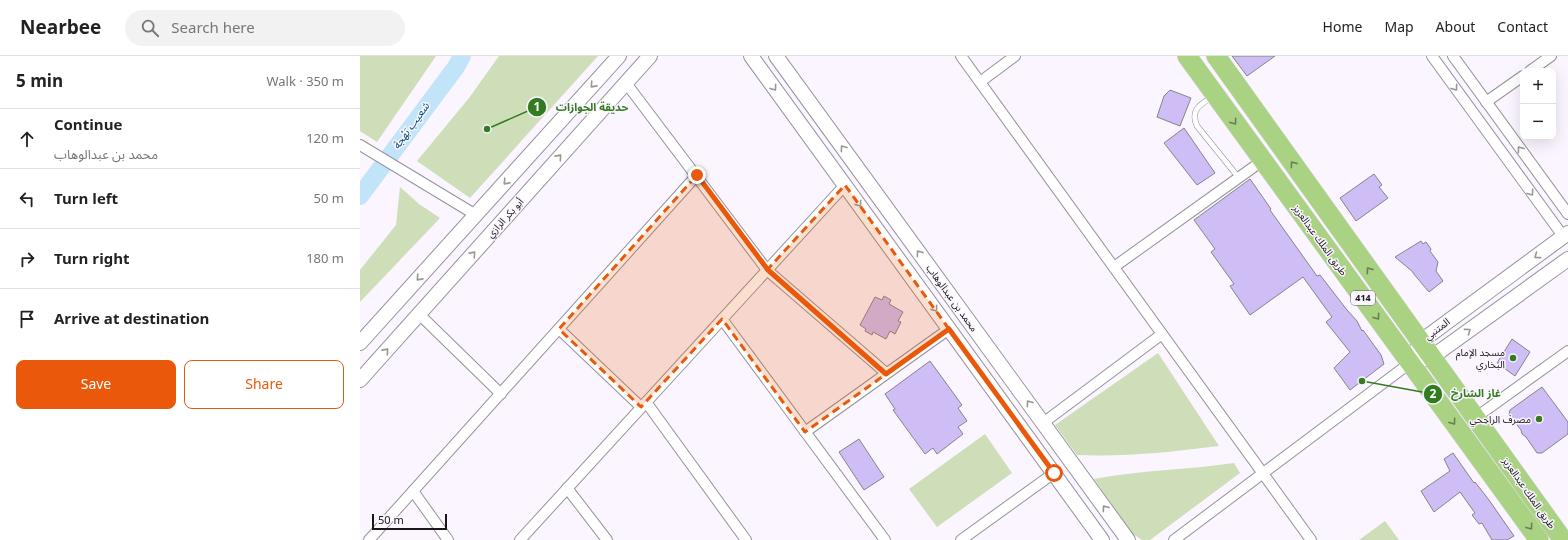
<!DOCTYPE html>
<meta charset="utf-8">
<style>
:root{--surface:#fff;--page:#f2f2f2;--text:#222;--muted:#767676;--line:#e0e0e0;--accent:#ea580c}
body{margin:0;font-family:Georgia,"Noto Sans Arabic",serif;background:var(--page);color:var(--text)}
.controls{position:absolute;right:12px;top:12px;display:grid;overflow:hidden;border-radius:8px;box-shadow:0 4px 16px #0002}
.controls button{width:36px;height:36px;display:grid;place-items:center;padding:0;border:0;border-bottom:1px solid var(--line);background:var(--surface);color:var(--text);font:20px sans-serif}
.scale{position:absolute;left:12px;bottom:10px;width:75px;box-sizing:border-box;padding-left:4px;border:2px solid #19171a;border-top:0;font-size:11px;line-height:14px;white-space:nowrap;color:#19171a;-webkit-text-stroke:3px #faf5fe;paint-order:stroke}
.stop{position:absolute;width:12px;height:12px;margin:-9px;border:3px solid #ea580c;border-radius:50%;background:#fff}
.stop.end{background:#ea580c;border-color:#fff;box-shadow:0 1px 4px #0008}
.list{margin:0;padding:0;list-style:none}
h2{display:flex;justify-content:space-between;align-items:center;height:52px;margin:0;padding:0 16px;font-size:17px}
h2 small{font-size:13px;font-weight:400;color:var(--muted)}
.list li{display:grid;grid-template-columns:26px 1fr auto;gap:12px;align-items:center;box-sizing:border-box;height:60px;padding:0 16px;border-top:1px solid var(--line)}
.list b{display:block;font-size:15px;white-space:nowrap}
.list p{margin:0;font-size:13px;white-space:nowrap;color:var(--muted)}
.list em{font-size:13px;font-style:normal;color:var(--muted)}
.actions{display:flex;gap:8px;padding:12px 16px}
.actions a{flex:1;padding:9px 0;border:1px solid var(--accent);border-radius:8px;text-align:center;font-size:14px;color:var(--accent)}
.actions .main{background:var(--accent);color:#fff}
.icon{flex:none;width:22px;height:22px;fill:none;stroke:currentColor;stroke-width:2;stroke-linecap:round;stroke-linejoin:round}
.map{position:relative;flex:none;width:1208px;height:484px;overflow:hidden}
header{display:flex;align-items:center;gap:24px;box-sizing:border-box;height:56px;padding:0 20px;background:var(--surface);border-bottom:1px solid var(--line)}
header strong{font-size:19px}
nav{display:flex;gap:22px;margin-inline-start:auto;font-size:14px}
.search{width:280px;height:36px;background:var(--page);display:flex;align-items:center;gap:10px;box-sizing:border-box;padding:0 14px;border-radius:22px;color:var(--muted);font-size:15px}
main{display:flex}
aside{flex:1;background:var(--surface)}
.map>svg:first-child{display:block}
.green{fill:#cedeb8}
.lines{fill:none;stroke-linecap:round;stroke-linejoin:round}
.river{stroke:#c2e4f9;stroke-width:18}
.building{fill:#cebef5;stroke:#86848c}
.lane-casing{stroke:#969299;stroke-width:6}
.street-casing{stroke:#969299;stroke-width:12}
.secondary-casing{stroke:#969299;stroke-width:16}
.highway-casing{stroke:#d6d5d6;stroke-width:20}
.lane{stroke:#fff;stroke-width:5}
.street{stroke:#fff;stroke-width:10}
.secondary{stroke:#fff;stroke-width:14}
.highway{stroke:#a9d283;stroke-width:19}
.oneway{stroke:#989798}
.oneway2{stroke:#687e54}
.route{stroke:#ea580c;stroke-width:5}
.marked{fill:#e8590c;fill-opacity:0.2;stroke:#e8590c;stroke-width:3;stroke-dasharray:8 5;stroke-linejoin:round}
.poi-dot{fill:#337b21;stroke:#faf5fe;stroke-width:1.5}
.labels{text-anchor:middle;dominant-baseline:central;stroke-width:3;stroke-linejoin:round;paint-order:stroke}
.shield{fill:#faf5fe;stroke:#5c5a5e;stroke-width:1}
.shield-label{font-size:9px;font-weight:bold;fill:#19171a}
.street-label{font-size:10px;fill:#19171a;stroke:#faf5fe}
.poi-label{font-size:10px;fill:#19171a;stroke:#faf5fe;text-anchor:end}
.water-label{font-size:11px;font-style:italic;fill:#035172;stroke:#faf5fe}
.leader{fill:none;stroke:#337b21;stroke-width:1.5}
.callout-dot{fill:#337b21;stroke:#faf5fe;stroke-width:1.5}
.mark-label{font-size:12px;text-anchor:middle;font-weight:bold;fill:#fff}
.callout-label{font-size:11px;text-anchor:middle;font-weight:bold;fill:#337b21;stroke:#faf5fe;stroke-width:3;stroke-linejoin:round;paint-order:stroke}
</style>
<header>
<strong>Nearbee</strong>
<div class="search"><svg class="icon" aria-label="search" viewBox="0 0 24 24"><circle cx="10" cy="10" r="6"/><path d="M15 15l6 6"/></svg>Search here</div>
<nav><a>Home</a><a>Map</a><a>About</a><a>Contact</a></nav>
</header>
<main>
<aside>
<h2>5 min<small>Walk · 350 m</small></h2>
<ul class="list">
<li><svg class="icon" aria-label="ahead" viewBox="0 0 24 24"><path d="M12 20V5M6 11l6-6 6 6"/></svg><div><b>Continue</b><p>محمد بن عبدالوهاب</p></div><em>120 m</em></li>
<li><svg class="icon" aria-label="left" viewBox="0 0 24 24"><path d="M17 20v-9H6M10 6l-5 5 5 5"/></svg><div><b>Turn left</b></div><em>50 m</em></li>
<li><svg class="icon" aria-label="right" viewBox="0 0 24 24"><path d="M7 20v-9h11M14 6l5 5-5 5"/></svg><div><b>Turn right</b></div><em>180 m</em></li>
<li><svg class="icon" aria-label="arrive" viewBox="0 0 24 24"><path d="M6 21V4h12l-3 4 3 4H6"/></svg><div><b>Arrive at destination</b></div></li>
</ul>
<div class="actions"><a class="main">Save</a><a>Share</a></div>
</aside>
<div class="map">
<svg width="1208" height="484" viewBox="0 0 1208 484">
<rect width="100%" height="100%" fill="#faf5fe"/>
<g class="green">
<path d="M0,0h76l-59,86 -17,-11z"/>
<path d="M139,0h99l-128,142 -53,-37 52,-63z"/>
<path d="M40,131l19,17 21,14 -80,84v-32l36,-45z"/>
<path d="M798,297l61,93c-47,6 -95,11 -142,9l-22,-30z"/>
<path d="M625,378l27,39 -75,54 -28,-38z"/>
<path d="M874,407l6,10 -90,67h-8l-9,-6 -39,-55c46,-9 94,-9 140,-16z"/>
<path d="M1025,465l14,19h-40z"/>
</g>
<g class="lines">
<path class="river" d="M0,140l96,-129 6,-11"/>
</g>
<g class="building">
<path d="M872,0h43l-28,20z"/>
<path d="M810,34l21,8 -11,28 -23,-9 7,-21z"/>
<path d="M824,72l31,45 -18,12 -33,-42z"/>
<path d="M1014,118l8,11 -3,2 9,11 -32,23 -16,-23z"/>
<path d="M890,123l21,30 -1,1 47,66 3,-1 27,35 10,11 5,10 1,-1 18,25 3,9 -34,26 -16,-22 16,-16 -24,-30 6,-5 -29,-40 -53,38 -20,-29 4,-2 -23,-32 4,-3 -21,-29z"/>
<path d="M1061,185l2,3 3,-2 5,7 -1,2 8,11 -2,9 7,10 -14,11 -16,-19v-1l-18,-15z"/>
<path d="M524,240l7,4 -2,4 14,8 -5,9 3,1 -6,12 -5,-3 -4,8 -13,-7 -1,3 -7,-4 1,-2 -6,-4 15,-28 7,3z"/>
<path d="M1152,283l18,13 -15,24 -18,-13z"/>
<path d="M570,305l32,44 -4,3 9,13 -9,6 5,7 -26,20 -4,-6 -8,6 -32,-44 2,-1 -10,-15z"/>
<path d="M1182,331l26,35v12l-26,19h-5l-11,-16 -4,-3 -1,-4 -12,-15 1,-5z"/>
<path d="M499,383l25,38 -20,13 -25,-38z"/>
<path d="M1093,397l21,30 1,-1 14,18 25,36 -7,4h-15l-10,-17 -3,1 -7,-9 3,-2 -15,-21 -26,20 -13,-21 29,-20 -6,-12z"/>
</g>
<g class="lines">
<g class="lane-casing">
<path id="lane" d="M852,41c-12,8 -22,12 -15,29l42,52"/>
</g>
<g class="street-casing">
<g id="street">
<path d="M601,0l350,484"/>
<path d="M1072,0l131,180"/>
<path d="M1093,0l115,158"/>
<path d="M1170,15l21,-15"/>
<path d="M620,26l35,-26"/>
<path d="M266,27l141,187 119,103"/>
<path d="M1126,46l37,-26"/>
<path d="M0,89l116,70"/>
<path d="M754,211l148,-106"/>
<path d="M59,258l82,80"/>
<path d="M362,263l163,221"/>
<path d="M199,273l82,78"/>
<path d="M286,346l100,138"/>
<path d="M1115,362l93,-67"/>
<path d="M683,367l119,-89"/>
<path d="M445,376l144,-103"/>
<path d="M207,432l40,52"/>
<path d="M53,435l35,49"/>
<path d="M9,484l328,-365"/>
<path d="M160,484l325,-355"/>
<path d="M601,484l93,-67"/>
<path d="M814,484l236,-177"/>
</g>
</g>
<g class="secondary-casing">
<g id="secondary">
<path d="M391,0l351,484"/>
<path d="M416,0l352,484"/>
<path d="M0,287l259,-287"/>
<path d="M1062,304l10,-3 136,-98"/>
<path d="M1050,307l10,-21 148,-109"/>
<path d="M0,324l290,-324"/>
</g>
</g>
<g class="highway-casing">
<g id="highway">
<path d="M827,0l352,484"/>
<path d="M856,0l347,484"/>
</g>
</g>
<use href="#lane" class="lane"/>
<use href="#street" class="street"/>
<use href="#secondary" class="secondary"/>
<use href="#highway" class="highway"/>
</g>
<defs><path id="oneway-chevron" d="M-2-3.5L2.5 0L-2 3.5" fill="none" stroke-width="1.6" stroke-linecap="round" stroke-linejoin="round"/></defs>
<g class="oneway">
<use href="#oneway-chevron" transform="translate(233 29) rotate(132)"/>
<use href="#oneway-chevron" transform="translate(414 32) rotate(54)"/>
<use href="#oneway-chevron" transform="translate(1095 32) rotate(54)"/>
<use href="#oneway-chevron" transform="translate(483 92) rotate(-126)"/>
<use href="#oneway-chevron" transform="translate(1160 93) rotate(-126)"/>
<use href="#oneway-chevron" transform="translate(199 101) rotate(-48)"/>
<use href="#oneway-chevron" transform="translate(146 126) rotate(132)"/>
<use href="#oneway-chevron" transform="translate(1171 137) rotate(54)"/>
<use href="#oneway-chevron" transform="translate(499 148) rotate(54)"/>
<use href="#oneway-chevron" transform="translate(559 197) rotate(-126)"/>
<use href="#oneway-chevron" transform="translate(113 198) rotate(-48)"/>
<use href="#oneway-chevron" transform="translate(1177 200) rotate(143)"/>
<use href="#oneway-chevron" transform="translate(59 222) rotate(132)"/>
<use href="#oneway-chevron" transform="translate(575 253) rotate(54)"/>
<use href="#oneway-chevron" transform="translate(1108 275) rotate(-36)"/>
<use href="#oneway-chevron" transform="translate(26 295) rotate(-48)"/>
<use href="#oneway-chevron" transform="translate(669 347) rotate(-126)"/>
<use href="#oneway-chevron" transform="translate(745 452) rotate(-126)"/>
</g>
<g class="oneway2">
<use href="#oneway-chevron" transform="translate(874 66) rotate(54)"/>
<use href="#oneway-chevron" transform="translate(933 108) rotate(-126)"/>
<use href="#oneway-chevron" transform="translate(1009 214) rotate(-126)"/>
<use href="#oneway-chevron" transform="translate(1017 261) rotate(54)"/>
<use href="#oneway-chevron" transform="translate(1093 366) rotate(54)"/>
<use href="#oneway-chevron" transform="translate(1170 471) rotate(54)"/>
</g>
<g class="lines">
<path class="route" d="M337,119l71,95 118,104 63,-45 105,144"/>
</g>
<path class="marked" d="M337,119l70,95 78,-85 104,144 -144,103 -83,-113 -81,88 -82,-78z"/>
<g class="poi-dot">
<circle cx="1153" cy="302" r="4"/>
<circle cx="1179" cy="363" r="4"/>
</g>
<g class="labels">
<rect class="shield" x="991" y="235" width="24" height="14" rx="3"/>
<g class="shield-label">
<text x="1003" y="242">414</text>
</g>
<g class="street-label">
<text transform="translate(145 162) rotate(-48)">أبو بكر الرازي</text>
<text transform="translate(960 184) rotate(54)">طريق الملك عبدالعزيز</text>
<text transform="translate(592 242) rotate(54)">محمد بن عبدالوهاب</text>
<text transform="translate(1077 273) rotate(-37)">المتنبي</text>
<text transform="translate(1169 437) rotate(55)">طريق الملك عبدالعزيز</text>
</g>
<g class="poi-label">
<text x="1145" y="296">مسجد الإمام<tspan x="1145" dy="12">البخاري</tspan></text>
<text x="1171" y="363">مصرف الراجحي</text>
</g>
<g class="water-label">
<text transform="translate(51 70) rotate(-54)">شعيب بَهْجة</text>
</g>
</g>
<path class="leader" d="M127 73L177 51M1002 325L1073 338"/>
<g class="callout-dot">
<circle cx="127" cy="73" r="4"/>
<circle cx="1002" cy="325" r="4"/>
<circle cx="177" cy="51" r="10"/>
<circle cx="1073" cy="338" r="10"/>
</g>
<g class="mark-label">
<text x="177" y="55">1</text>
<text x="1073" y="342">2</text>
</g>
<g class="callout-label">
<text x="232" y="55">حديقة الجوازات</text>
<text x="1116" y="341">غاز الشارخ</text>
</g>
</svg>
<div class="controls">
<button>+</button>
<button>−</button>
</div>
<div class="scale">50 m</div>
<div class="stop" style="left:694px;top:417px"></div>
<div class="stop end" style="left:337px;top:119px"></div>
</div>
</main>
